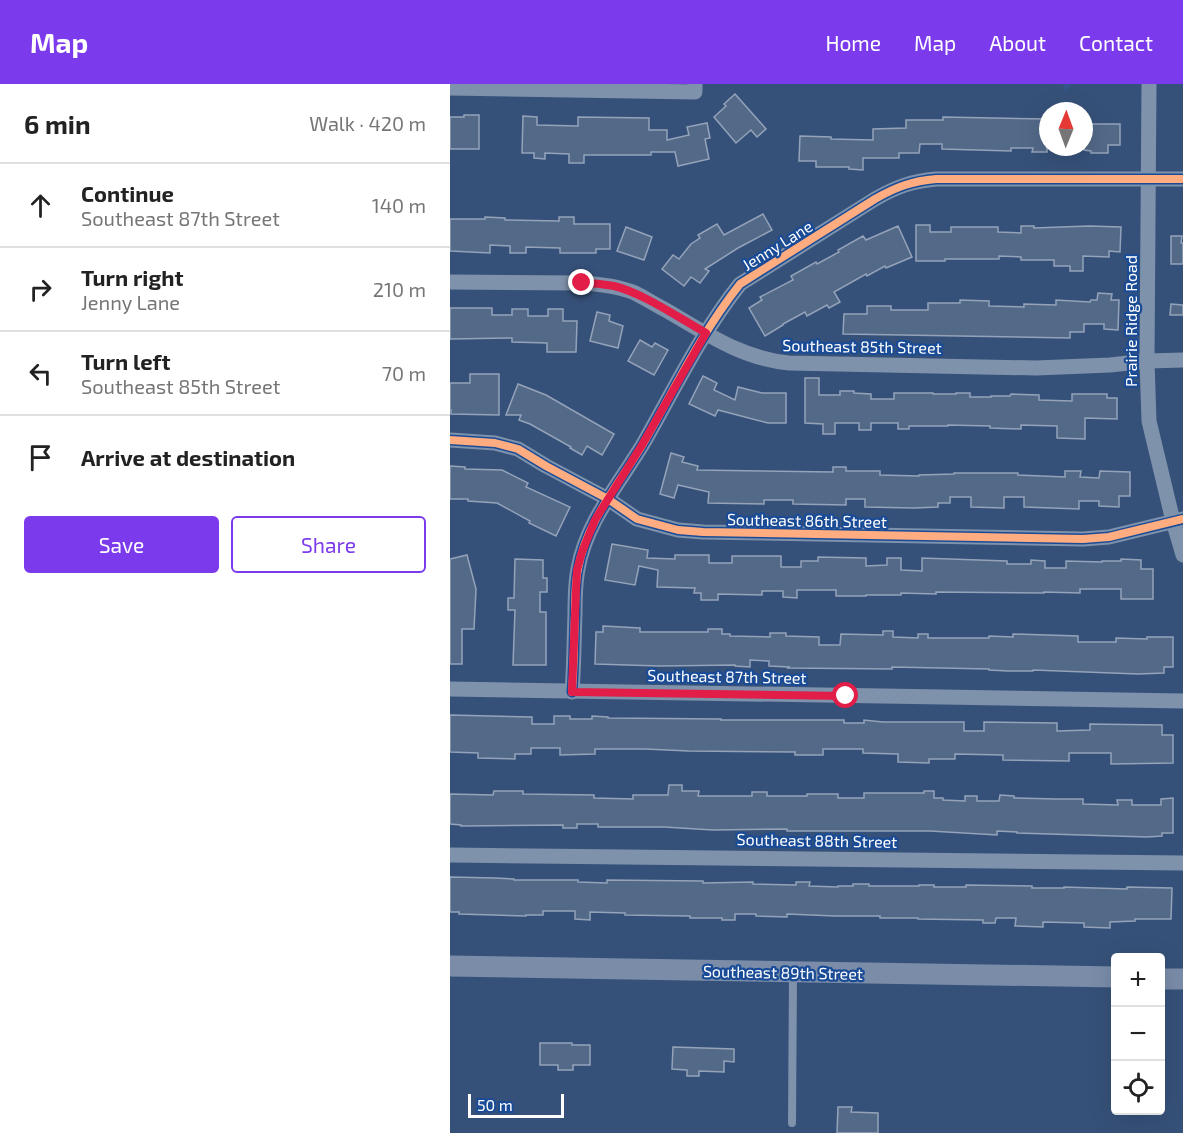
<!DOCTYPE html>
<meta charset="utf-8">
<style>
:root{--surface:#fff;--page:#f2f2f2;--text:#222;--muted:#767676;--line:#e0e0e0;--accent:#7c3aed}
body{margin:0;font-family:"Exo 2",sans-serif;background:var(--page);color:var(--text)}
.controls{position:absolute;right:18px;bottom:18px;display:grid;overflow:hidden;border-radius:6px;box-shadow:0 6px 24px #0002}
.controls button{width:54px;height:54px;display:grid;place-items:center;padding:0;border:0;border-bottom:2px solid var(--line);background:var(--surface);color:var(--text);font:30px sans-serif}
.compass{position:absolute;left:589px;top:18px;width:54px;height:54px;border-radius:50%;background:var(--surface);box-shadow:0 6px 24px #0002;rotate:1deg}
.scale{position:absolute;left:18px;bottom:15px;width:96px;box-sizing:border-box;padding-left:6px;border:3px solid #fff;border-top:0;font-size:16px;line-height:21px;white-space:nowrap;color:#fff;-webkit-text-stroke:4px #194b96;paint-order:stroke}
.stop{position:absolute;width:18px;height:18px;margin:-14px;border:4px solid #e11d48;border-radius:50%;background:#fff}
.stop.end{background:#e11d48;border-color:#fff;box-shadow:0 2px 6px #0008}
.list{margin:0;padding:0;list-style:none}
h2{display:flex;justify-content:space-between;align-items:center;height:78px;margin:0;padding:0 24px;font-size:26px}
h2 small{font-size:20px;font-weight:400;color:var(--muted)}
.list li{display:grid;grid-template-columns:39px 1fr auto;gap:18px;align-items:center;box-sizing:border-box;height:84px;padding:0 24px;border-top:2px solid var(--line)}
.list b{display:block;font-size:22px;white-space:nowrap}
.list p{margin:0;font-size:20px;white-space:nowrap;color:var(--muted)}
.list em{font-size:20px;font-style:normal;color:var(--muted)}
.actions{display:flex;gap:12px;padding:18px 24px}
.actions a{flex:1;padding:14px 0;border:2px solid var(--accent);border-radius:6px;text-align:center;font-size:21px;color:var(--accent)}
.actions .main{background:var(--accent);color:#fff}
.icon{flex:none;width:33px;height:33px;fill:none;stroke:currentColor;stroke-width:2;stroke-linecap:round;stroke-linejoin:round}
.map{position:relative;flex:none;width:733px;height:1049px;overflow:hidden}
header{display:flex;align-items:center;gap:36px;box-sizing:border-box;height:84px;padding:0 30px;background:var(--accent);color:#fff}
header strong{font-size:28px}
nav{display:flex;gap:33px;margin-inline-start:auto;font-size:21px}
main{display:flex}
aside{flex:1;background:var(--surface)}
.map>svg:first-child{display:block}
.lines{fill:none;stroke-linecap:round;stroke-linejoin:round}
.stream{stroke:#32568c;stroke-width:4}
.building{fill:#536988;stroke:#94a3b9;stroke-width:1.5}
.lane{stroke:#7f92ab;stroke-width:8}
.street{stroke:#7f92ab;stroke-width:15}
.secondary{stroke:#7a8ca8;stroke-width:21}
.cycleway-casing{stroke:#194b96;stroke-width:11}
.cycleway{stroke:#ffac80;stroke-width:8}
.route{stroke:#e11d48;stroke-width:8}
.labels{text-anchor:middle;dominant-baseline:central;stroke-width:4.5;stroke-linejoin:round;paint-order:stroke}
.street-label{font-size:16px;fill:#fff;stroke:#194b96}
</style>
<header>
<strong>Map</strong>
<nav><a>Home</a><a>Map</a><a>About</a><a>Contact</a></nav>
</header>
<main>
<aside>
<h2>6 min<small>Walk · 420 m</small></h2>
<ul class="list">
<li><svg class="icon" aria-label="ahead" viewBox="0 0 24 24"><path d="M12 20V5M6 11l6-6 6 6"/></svg><div><b>Continue</b><p>Southeast 87th Street</p></div><em>140 m</em></li>
<li><svg class="icon" aria-label="right" viewBox="0 0 24 24"><path d="M7 20v-9h11M14 6l5 5-5 5"/></svg><div><b>Turn right</b><p>Jenny Lane</p></div><em>210 m</em></li>
<li><svg class="icon" aria-label="left" viewBox="0 0 24 24"><path d="M17 20v-9H6M10 6l-5 5 5 5"/></svg><div><b>Turn left</b><p>Southeast 85th Street</p></div><em>70 m</em></li>
<li><svg class="icon" aria-label="arrive" viewBox="0 0 24 24"><path d="M6 21V4h12l-3 4 3 4H6"/></svg><div><b>Arrive at destination</b></div></li>
</ul>
<div class="actions"><a class="main">Save</a><a>Share</a></div>
</aside>
<div class="map">
<svg width="733" height="1049" viewBox="0 0 733 1049">
<rect width="100%" height="100%" fill="#365179"/>
<g class="lines">
<path class="stream" d="M615,4l4,-4"/>
</g>
<g class="building">
<path d="M285,10l31,35 -9,8 -6,-7 -15,13 -22,-26 12,-11 -2,-2z"/>
<path d="M14,31h15v34h-29v-32h14z"/>
<path d="M73,32l14,1v8l41,1v-9l71,1v12h18v10l22,-5 -2,-8 20,-4 3,15 -5,1 4,20 -31,7 -3,-14h-24v3h-67v8h-15v-9l-24,-1v6l-11,-1v-5h-12z"/>
<path d="M493,33l104,2v33h-15l1,-4h-22v3l-69,-2v-5h-22l-1,9h-20v5h-36v12l-14,-1v-2h-33v-6h-17l1,-25 31,1v2l42,1v-11l33,-1v-8h37z"/>
<path d="M634,40h36v21h-12v8h-17v-2l-7,-1z"/>
<path d="M313,130l9,16 -34,18 -33,21 4,2 -9,12 -9,-6 -7,9 -22,-17 11,-14 6,4 12,-15 9,-6 -2,-3 19,-11 7,11z"/>
<path d="M35,133l20,1v2l54,1v-4h15v7h36v25h-14v4h-36v-5l-34,-1v6h-16v-7l-20,-1v8l-40,-2v-32h35z"/>
<path d="M466,141h14v7h21v-5h47v5l23,1v-7h13v2l55,-2 32,1 -1,25 -11,-1v6l-26,-1v15h-13v-5h-16v-6h-33v-3l-22,-1v3h-54v2h-29z"/>
<path d="M448,142l14,31 -26,11 -1,-2 -18,10 -1,-2 -32,18 6,10 -11,6 -2,-3 -20,11 -2,-4 -22,12v1l-18,11 -16,-28 13,-8 -2,-3 33,-17 -2,-4 25,-14 1,2 22,-12 -1,-2 25,-14 3,4z"/>
<path d="M176,143l26,10 -8,23 -27,-9z"/>
<path d="M721,152h11l-1,7h2v21h-12z"/>
<path d="M648,209l14,1 -1,6h8l-1,30 -14,-1v-5h-20v8h-14v6l-227,-4 1,-20h23v-8h24v4h37v-7h32v-3l29,1v5l35,1v-3l32,1v-5l34,2 1,-2h6z"/>
<path d="M721,220l12,1v10h-13z"/>
<path d="M0,224h42v7h20v-6h16v7h20v-7h15v12h14l-1,31h-29v-9l-35,-1v-4l-62,1z"/>
<path d="M147,228l13,3 -1,6 14,5 -5,22 -28,-7z"/>
<path d="M190,256l12,7 3,-4 13,7 -14,25 -26,-14z"/>
<path d="M20,290h29v41l-48,-1v-4h-1v-27h20z"/>
<path d="M253,292l14,7 -3,7 21,10 3,-13 24,6h24v30h-18l-50,-13 -3,6 -26,-12z"/>
<path d="M355,294h14v17h21v-4h14v2l17,1v5h23v-6h39v1h23v-1h14v4h21v-1h19l1,-2 28,1v5l33,1v-7h35v4h10v21l-32,-1v21l-28,-1v-12l-36,-1v4l-31,-1v-2l-42,-1v1h-39v3h-11v-6h-27v7h-12v-7h-24v11h-12v-10l-18,-1z"/>
<path d="M68,300l28,11 68,39 -12,21 -15,-9 -5,9 -12,-7 1,-1 -41,-23 -11,-4 2,-5h-15z"/>
<path d="M221,369l13,4 -2,5 16,4 -1,4 136,2v-5h13v4h34v4l39,1v-1l35,-1v-1h64v2l47,2v-6h16l-1,6 19,1 1,-7 30,1v24h-11v11l-20,-1v-5h-20v8l-55,-2v-10h-20v11l-33,-1v-10h-21v6h-12v4l-24,1 -49,-1v-8h-19v6l-53,-1v-4h-29v4l-56,-1 1,-11 -31,-7 -4,13 -14,-4z"/>
<path d="M0,382l15,1v2l37,1 26,13 -2,4 44,20 -14,29 -27,-13 1,-2 -33,-18 -29,-2v-2h-18z"/>
<path d="M162,460l36,6 -1,8 28,1v-4h34v8h23v-7h49v11h20v-6h17v-4l48,1v8l21,-1v-7h14v12l21,1v-13l85,3v3h24v-4l14,1v7h21v-7l36,1v-1h19v-2l20,1v9h12v30h-32v-10h-41v4l-36,-1v1l-108,-1v2l-35,-1v2h-35v1h-30v-6h-39v8l-14,-1v-6h-21v4l-44,-1v6h-17v-7h-7l1,-5 -38,-1 1,-17 -19,-4 -4,19 -30,-5z"/>
<path d="M17,471l9,34 -2,40h-12v35h-12v-105z"/>
<path d="M65,475l28,1v18h4v14h-7v20h6v53h-33l2,-55h-7v-12h6z"/>
<path d="M153,542l37,2v4h68v-3h14v5h8v2l40,1v-4h16v3l33,1v8h21l1,-11 42,1v-4h10v6l25,1v-4h10v4h61v-2l24,1v-3l65,2v6h38v-4l31,1v-2h26v30h-9v6l-26,1 -105,-4v1h-25l-19,-1v-1l-97,-2v2l-104,-1 1,-1 -20,-1v-5l-19,-1v7l-15,-1v-1l-75,1 -65,-2 1,-32h7z"/>
<path d="M0,631l82,2v7h22v-8h16v3h22v-3l16,1v1l113,1v1h123v3h20v-3l19,2h81v9h20v-9l73,1v8l33,-1v-6l72,1v10h11v28l-62,1v-11h-42v8l-66,-1v-5l-48,-1v5h-26v4l-31,-1v-8l-35,-1v-4h-40v6h-28v-3l-106,-1 -44,-2h-50v5l-35,1v-7h-29v6h-16v5l-37,-1v-5l-28,-1z"/>
<path d="M219,701h13v6h17l-1,5h54v-4h15v4h40v-2h31v4h26v-5h60v-2h10v7h9v2l22,1v-5h12v5h22l1,-6 14,1v2l42,1h27v5l35,1 -1,-5h15v5h29v-6l12,-1v35h-11v3l-15,1 -130,-4v-1l-20,-1v4l-67,-4h-143v-2l-74,1 -49,-3h-66v-3h-21v4h-14v-3l-102,1v-1l-11,-1v-30l43,1 1,-4h29v3l71,1v3l39,1v-4h35z"/>
<path d="M0,793l45,1 19,1v1h64v2l29,1v-3l96,1v2l50,-1v2l43,1v-3h14l-1,4 29,1v-1h15v-2h16v2h50v-1h15v2h32v-2l66,1v2h32v-1l63,2v-2l45,1 -1,31h-36v2l-25,1v6l-26,-1v-4l-41,-1v5l-28,-1 1,-8h-20l-1,5h-12v-3l-65,-1v-1h-38v-2h-45l-48,-2v3l-31,-1v-2h-21v6h-13v-2h-32v-2l-65,-1v-2l-35,-1v8l-15,-1v-8h-32v4h-17v1l-67,-2v-2h-9z"/>
<path d="M90,959h32v2h18v20h-17v5h-15v-5h-18z"/>
<path d="M223,963l61,2v13l-10,-1v11l-25,-1v5h-12v-6l-15,-1z"/>
<path d="M388,1023h14l-1,5 27,1v20h-41z"/>
</g>
<g class="lines">
<path class="lane" d="M342,1039l1,-150"/>
<g class="street">
<path d="M699,0l-2,277 2,60 24,100 10,34"/>
<path d="M0,4l245,4v-8"/>
<path d="M0,198l132,1c18,1 36,3 53,10 10,5 19,11 29,16 40,23 78,50 125,54l247,5 74,-3 37,-4 36,-1"/>
<path d="M0,356l45,3 23,6 28,17 62,33 29,20 41,11 25,2 380,7 26,-2 74,-18"/>
<path d="M0,605l733,12"/>
<path d="M122,608c2,-26 2,-52 3,-78 0,-15 0,-30 3,-45 8,-47 41,-85 65,-125 31,-54 58,-111 97,-160l135,-85c21,-12 37,-18 61,-20h247"/>
<path d="M0,771l733,8"/>
</g>
<g class="secondary">
<path d="M0,882l666,11"/>
<path d="M710,895h23"/>
</g>
<g class="cycleway-casing">
<g id="cycleway">
<path d="M0,356l45,3 23,6 28,17 62,33 29,20 41,11 25,2 380,7 26,-2 74,-18"/>
<path d="M122,608c2,-26 2,-52 3,-78 0,-15 0,-30 3,-45 8,-47 41,-85 65,-125 31,-54 58,-111 97,-160l135,-85c21,-12 37,-18 61,-20h247"/>
</g>
</g>
<use href="#cycleway" class="cycleway"/>
</g>
<g class="lines">
<path class="route" d="M132,199c11,0 21,1 32,3 29,7 65,32 92,47l-64,112 -47,75 -13,32 -5,18 -1,20 -4,102 274,4"/>
</g>
<g class="labels">
<g class="street-label">
<text transform="translate(327 161) rotate(-32)">Jenny Lane</text>
<text transform="translate(680 237) rotate(-90)">Prairie Ridge Road</text>
<text transform="translate(412 262) rotate(1)">Southeast 85th Street</text>
<text transform="translate(357 436) rotate(1)">Southeast 86th Street</text>
<text transform="translate(277 592) rotate(1)">Southeast 87th Street</text>
<text transform="translate(367 756) rotate(1)">Southeast 88th Street</text>
<text transform="translate(333 888) rotate(1)">Southeast 89th Street</text>
</g>
</g>
</svg>
<div class="controls">
<button>+</button>
<button>−</button>
<button><svg class="icon" aria-label="locate" viewBox="0 0 24 24"><circle cx="12" cy="12" r="6"/><path d="M12 2v4M12 18v4M2 12h4M18 12h4"/></svg></button>
</div>
<svg class="compass" viewBox="-18 -18 36 36"><path d="M0-13l5 13h-10z" fill="#e53935"/><path d="M0 13l5-13h-10z" fill="#767676"/></svg>
<div class="scale">50 m</div>
<div class="stop" style="left:396px;top:612px"></div>
<div class="stop end" style="left:132px;top:199px"></div>
</div>
</main>
